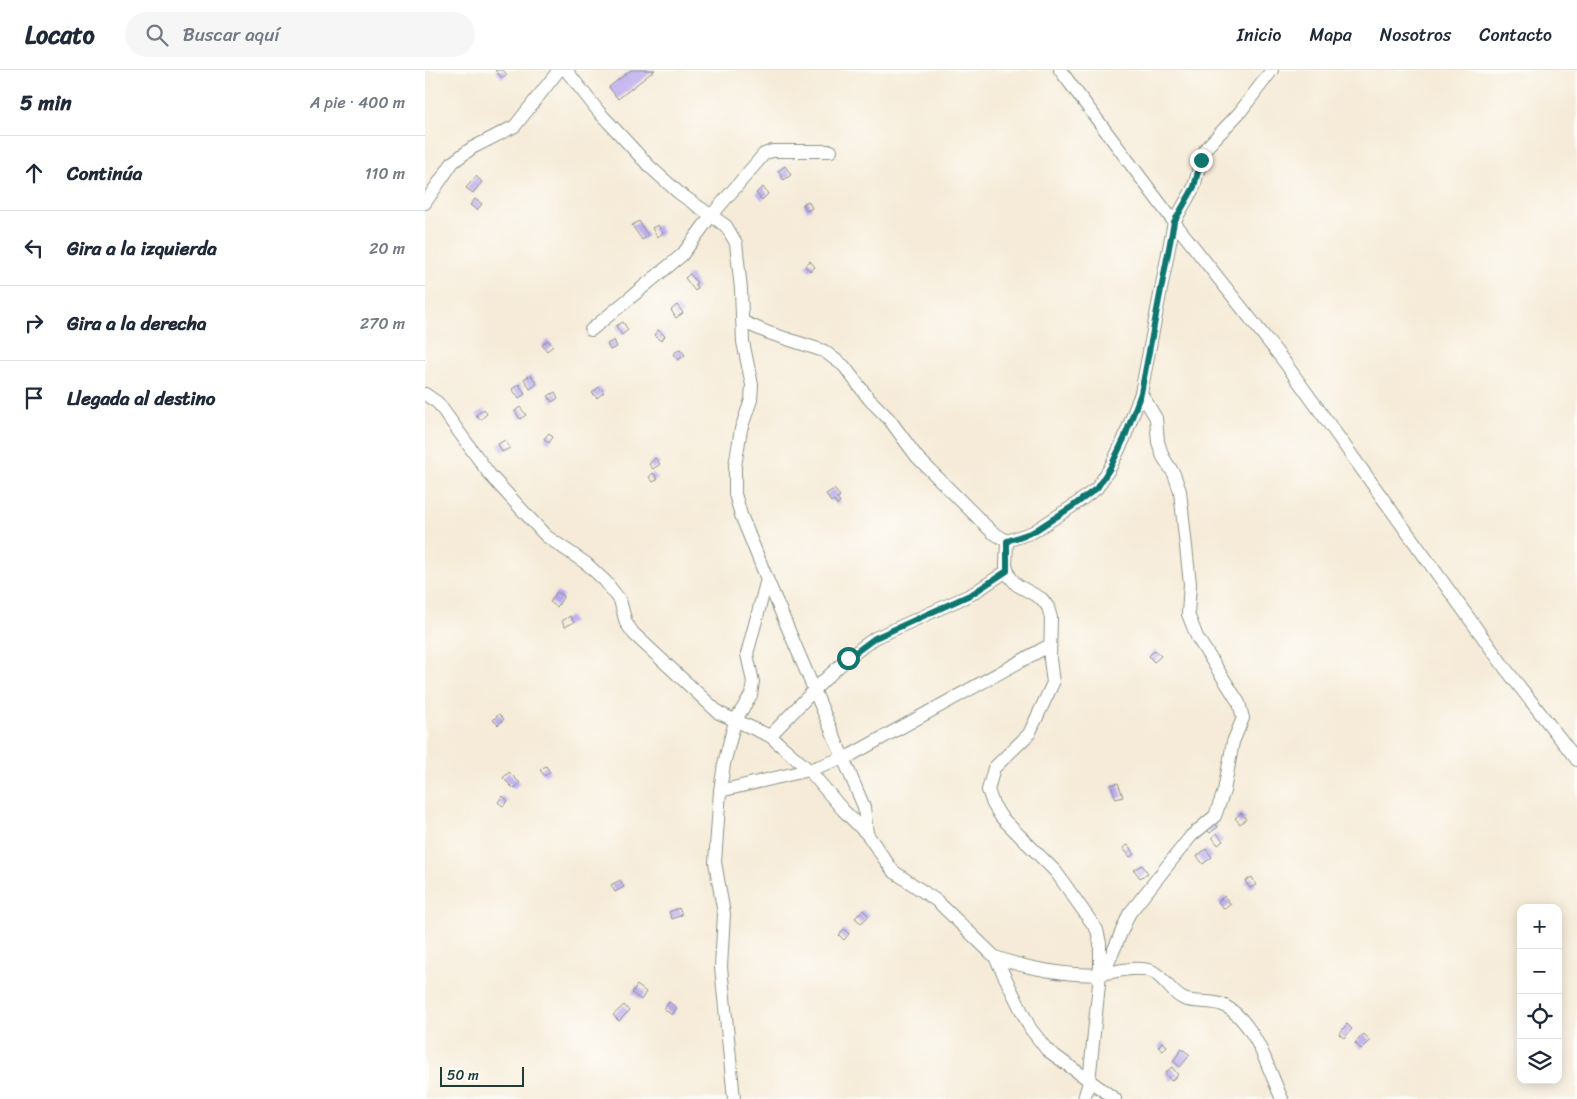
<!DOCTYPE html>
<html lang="es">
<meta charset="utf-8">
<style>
:root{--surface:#fff;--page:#f6f6f7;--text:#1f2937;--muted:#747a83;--line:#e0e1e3}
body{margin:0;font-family:Sriracha,sans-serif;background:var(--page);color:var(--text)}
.controls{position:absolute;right:15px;bottom:15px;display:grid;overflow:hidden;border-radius:10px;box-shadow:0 2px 12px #0003}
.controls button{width:45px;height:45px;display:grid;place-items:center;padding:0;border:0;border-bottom:1px solid var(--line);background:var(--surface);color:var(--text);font:25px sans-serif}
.scale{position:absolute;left:15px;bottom:12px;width:84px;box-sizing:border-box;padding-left:5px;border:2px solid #1f3d34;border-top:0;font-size:14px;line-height:18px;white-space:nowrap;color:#1f3d34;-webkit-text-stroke:4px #fdfcf7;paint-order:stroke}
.stop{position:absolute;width:15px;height:15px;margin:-11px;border:4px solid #0f766e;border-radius:50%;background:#fff}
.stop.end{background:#0f766e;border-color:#fff;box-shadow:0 1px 5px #0008}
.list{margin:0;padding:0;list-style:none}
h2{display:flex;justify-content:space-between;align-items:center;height:65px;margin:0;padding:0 20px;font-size:21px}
h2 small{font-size:16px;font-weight:400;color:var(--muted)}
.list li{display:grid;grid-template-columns:32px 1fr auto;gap:15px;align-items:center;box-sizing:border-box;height:75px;padding:0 20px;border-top:1px solid var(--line)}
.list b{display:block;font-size:19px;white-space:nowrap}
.list em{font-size:16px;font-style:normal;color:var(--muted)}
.icon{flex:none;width:28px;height:28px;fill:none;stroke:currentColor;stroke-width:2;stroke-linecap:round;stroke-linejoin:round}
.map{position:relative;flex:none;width:1152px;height:1029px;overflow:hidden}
header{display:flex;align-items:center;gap:30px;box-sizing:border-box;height:70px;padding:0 25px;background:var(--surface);border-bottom:1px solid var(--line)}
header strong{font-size:24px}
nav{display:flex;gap:28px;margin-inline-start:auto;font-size:18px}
.search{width:350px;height:45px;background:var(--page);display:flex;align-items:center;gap:12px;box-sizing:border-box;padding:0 18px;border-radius:28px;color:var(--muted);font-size:19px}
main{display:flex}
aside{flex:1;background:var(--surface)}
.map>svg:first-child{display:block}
.building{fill:#b9a8ed}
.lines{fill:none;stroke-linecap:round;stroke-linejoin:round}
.minor-casing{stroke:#8a9486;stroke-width:14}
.minor{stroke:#fff;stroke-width:12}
.route{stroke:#0f766e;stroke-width:6}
</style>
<header>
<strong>Locato</strong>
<div class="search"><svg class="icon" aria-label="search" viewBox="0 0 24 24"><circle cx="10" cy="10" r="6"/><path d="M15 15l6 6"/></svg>Buscar aquí</div>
<nav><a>Inicio</a><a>Mapa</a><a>Nosotros</a><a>Contacto</a></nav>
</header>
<main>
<aside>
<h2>5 min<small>A pie · 400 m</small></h2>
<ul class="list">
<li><svg class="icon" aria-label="ahead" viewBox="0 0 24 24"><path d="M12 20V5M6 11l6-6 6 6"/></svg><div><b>Continúa</b></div><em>110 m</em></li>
<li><svg class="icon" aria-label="left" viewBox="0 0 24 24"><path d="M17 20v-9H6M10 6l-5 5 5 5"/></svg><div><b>Gira a la izquierda</b></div><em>20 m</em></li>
<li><svg class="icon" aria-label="right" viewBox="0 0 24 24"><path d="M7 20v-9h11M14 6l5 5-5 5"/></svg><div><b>Gira a la derecha</b></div><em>270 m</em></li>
<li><svg class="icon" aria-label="arrive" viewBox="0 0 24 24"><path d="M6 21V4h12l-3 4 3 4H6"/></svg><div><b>Llegada al destino</b></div></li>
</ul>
</aside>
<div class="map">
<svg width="1152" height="1029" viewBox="0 0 1152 1029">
<rect width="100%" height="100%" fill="#fdfcf7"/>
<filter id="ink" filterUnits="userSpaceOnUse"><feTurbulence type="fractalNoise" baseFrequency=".02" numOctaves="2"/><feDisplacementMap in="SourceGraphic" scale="10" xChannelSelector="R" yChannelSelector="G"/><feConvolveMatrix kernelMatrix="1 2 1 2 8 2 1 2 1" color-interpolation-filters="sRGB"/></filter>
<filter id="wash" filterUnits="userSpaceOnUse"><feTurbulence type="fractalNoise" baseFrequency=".0096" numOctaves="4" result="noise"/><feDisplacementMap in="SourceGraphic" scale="20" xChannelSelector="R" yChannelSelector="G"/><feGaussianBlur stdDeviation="1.12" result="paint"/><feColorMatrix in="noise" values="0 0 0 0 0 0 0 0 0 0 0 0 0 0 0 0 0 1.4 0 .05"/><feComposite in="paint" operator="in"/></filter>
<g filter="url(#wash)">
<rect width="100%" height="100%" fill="#f6ebd8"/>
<g id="blocks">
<g class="building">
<path d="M70,0h8l4,5 -5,3z"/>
<path d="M206,0h24l-37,29 -9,-12z"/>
<path d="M360,96l6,9 -7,5 -6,-9z"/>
<path d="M51,106l6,6 -9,11 -7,-5z"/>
<path d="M338,117l5,7 -6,6 -6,-7z"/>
<path d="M50,129l7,5 -5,6 -7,-5z"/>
<path d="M383,131l4,7 -5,3 -4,-7z"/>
<path d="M214,151l9,15 -6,4 -10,-15z"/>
<path d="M233,155l5,8 -6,4 -5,-9z"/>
<path d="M385,191l5,6 -5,4 -5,-5z"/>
<path d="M265,204l7,9 -2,1 3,4 -3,3 -10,-13z"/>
<path d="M252,235l6,8 -7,5 -5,-8z"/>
<path d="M198,252l5,8 -6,5 -6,-9z"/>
<path d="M233,260l7,6 -4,5 -7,-6z"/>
<path d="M123,270l5,6 -6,5 -5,-6z"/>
<path d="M189,270l3,7 -7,3 -3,-6z"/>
<path d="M255,279l5,6 -7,5 -5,-6z"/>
<path d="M106,305l6,9 -7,5 -6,-10z"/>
<path d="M94,314l6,10 -6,4 -7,-9z"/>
<path d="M174,317l5,5 -7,6 -5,-5z"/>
<path d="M130,322l3,6 -6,4 -4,-6z"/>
<path d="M95,337l6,8 -6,4 -5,-8z"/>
<path d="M59,339l3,5 -7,6 -4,-5z"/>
<path d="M124,363l4,4 -4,6 -5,-4z"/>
<path d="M80,370l5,8 -8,4 -4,-8z"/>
<path d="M230,388l5,6 -7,5 -4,-5z"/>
<path d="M228,403l5,6 -5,3 -4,-5z"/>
<path d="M409,419l6,7 -3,2 3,5 -3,2 -3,-5 -3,2 -5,-8z"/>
<path d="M132,522l7,4 -7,11 -7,-5z"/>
<path d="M145,546l4,6 -9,5 -3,-6z"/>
<path d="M730,580l6,6 -7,6 -5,-6z"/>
<path d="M74,644l5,5 -6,6 -5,-5z"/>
<path d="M121,696l4,6 -5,4 -5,-6z"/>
<path d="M84,702l11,11 -6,6 -11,-11z"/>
<path d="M693,713l5,14 -7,2 -5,-14z"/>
<path d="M78,726l5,5 -5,5 -5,-4z"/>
<path d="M816,743l5,6 -6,5 -5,-6z"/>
<path d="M789,752l4,5 -8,6 -4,-4z"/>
<path d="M792,763l6,8 -5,4 -6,-8z"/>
<path d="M703,775l6,9 -4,3 -7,-9z"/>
<path d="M781,779l6,8 -9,7 -6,-8z"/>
<path d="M717,795l6,8 -8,5 -6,-8z"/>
<path d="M827,807l4,8 -6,3 -5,-7z"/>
<path d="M195,810l4,7 -9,5 -4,-7z"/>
<path d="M799,826l7,8 -7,5 -6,-7z"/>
<path d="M254,838l3,7 -10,4 -3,-7z"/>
<path d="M438,840l6,6 -8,7 -6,-5z"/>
<path d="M419,859l5,5 -5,6 -5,-5z"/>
<path d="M212,915l9,7 -5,8 -9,-7z"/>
<path d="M244,932l8,6 -5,7 -8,-6z"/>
<path d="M199,935l5,6 -10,10 -6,-6z"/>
<path d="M922,954l5,5 -8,9 -5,-4z"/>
<path d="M939,964l6,6 -9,9 -6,-6z"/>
<path d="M737,972l5,4 -4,5 -5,-4z"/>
<path d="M757,979l8,6 -10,12 -7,-6z"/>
<path d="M747,997l6,8 -7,6 -6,-8z"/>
</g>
</g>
</g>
<g filter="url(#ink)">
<use href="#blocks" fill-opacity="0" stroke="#8a9486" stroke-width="1"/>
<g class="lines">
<g class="minor-casing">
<g id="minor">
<path d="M141,0l33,42 50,54 30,27 47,33 10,17 5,46 2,53 9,43 -1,15 -10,29 -6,37v28l6,21 26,64 97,228 3,27"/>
<path d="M635,0l114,152 109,138 222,308 72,92"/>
<path d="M0,133l28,-41 19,-14 43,-22 44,-56"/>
<path d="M318,252l26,11 55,18 20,15 25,33 20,20 28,38 75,75 15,9 26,-9 40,-26 24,-18 13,-20 14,-29 17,-46 33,-171 20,-35 7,-27 5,-12 34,-36 32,-42"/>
<path d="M166,260l91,-75 29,-39 53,-62 8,-3h59"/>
<path d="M0,324l13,9 52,72 56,61 41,28 18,17 15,19 6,23 8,11 85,79 51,23 39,34 34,40 24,24 26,37 44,30 58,56 35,71 17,22 68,49"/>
<path d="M582,471l-1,25 4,11 7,8 25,14 6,8 3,11 -1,41 3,24 -24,51 -35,34 -6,22 5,14 8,13 55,55 41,58 3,13v31l-11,108 -5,17"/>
<path d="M345,666c33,-34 65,-71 105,-98l97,-44 35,-23"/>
<path d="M295,721l89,-21 42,-15 199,-110"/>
<path d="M570,887c27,10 76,20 105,17 15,-2 34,-8 49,-4 15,5 21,23 35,29 13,5 28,0 41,7 31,17 43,63 57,93"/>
<path d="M679,903l25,-59 62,-78 24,-20 9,-25 9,-49 10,-24 -4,-15 -42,-66 -9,-23 2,-30 -10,-93 -6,-17 -11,-17 -5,-15 -2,-24 -15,-25"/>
<path d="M309,1029l-13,-132 3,-53 -9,-52 5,-71 4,-27 11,-43 16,-26 2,-13 -6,-28 20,-75"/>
</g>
</g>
<use href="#minor" class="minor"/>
</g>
</g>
<g class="lines" filter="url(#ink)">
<path class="route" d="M423,588l27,-20 97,-44 35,-23v-30l26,-9 40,-26 24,-18 13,-20 14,-29 17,-46 33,-171 20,-35 7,-27"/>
</g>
</svg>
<div class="controls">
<button>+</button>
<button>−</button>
<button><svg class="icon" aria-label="locate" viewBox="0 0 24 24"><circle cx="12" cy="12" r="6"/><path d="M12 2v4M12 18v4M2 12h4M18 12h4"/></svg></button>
<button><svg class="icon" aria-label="layers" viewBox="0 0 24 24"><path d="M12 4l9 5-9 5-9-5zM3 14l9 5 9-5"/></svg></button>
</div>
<div class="scale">50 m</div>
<div class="stop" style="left:423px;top:588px"></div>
<div class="stop end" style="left:776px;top:90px"></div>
</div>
</main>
